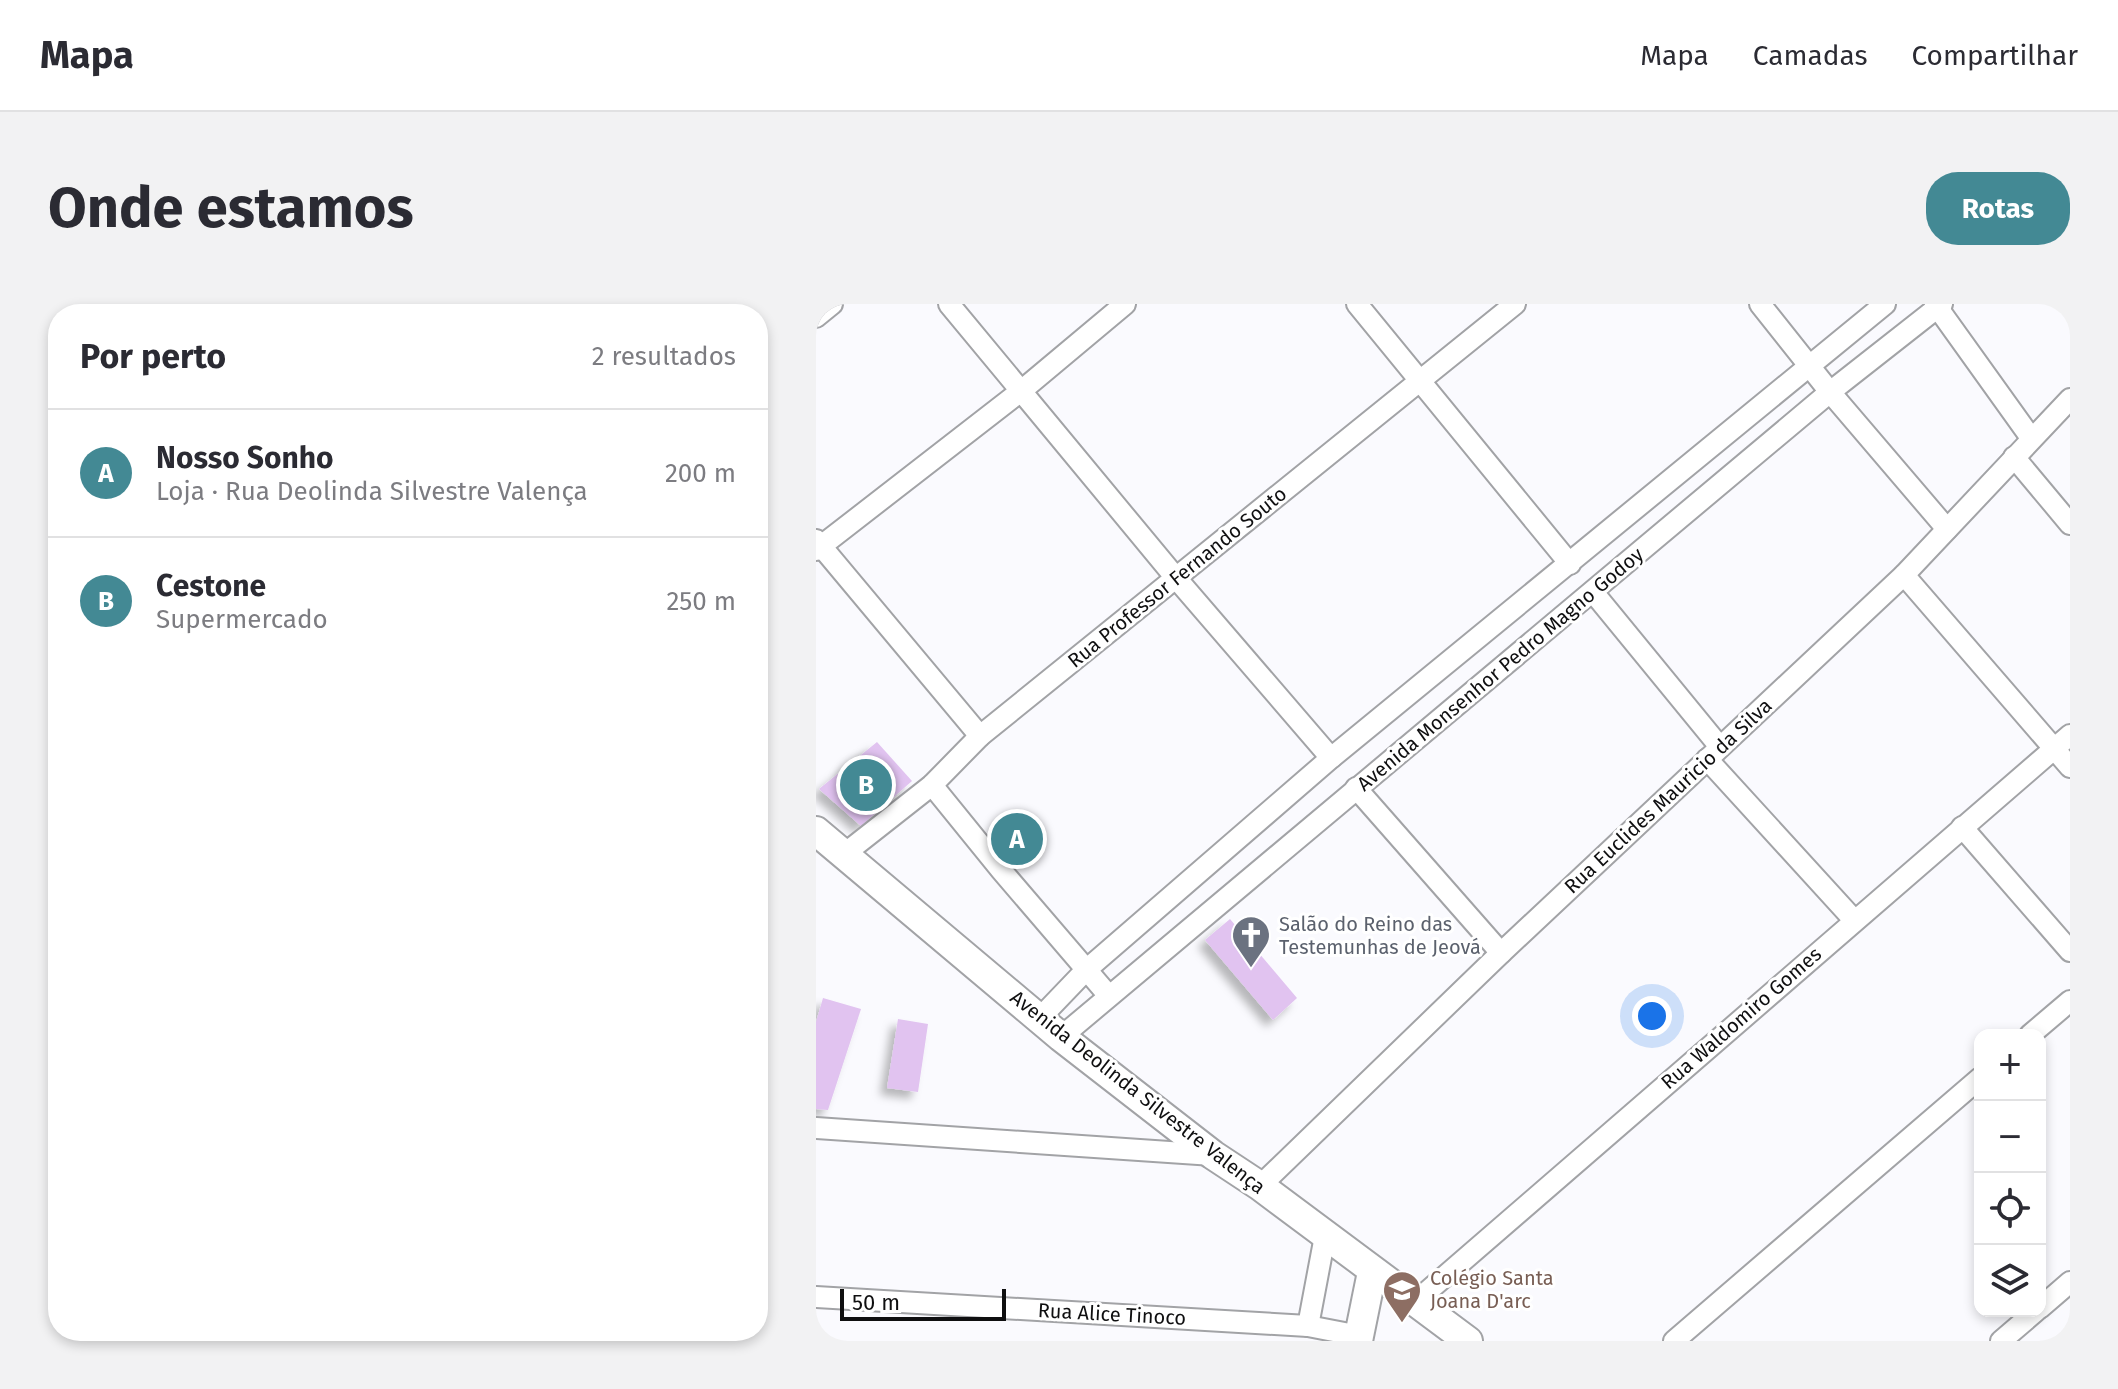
<!DOCTYPE html>
<html lang="pt">
<meta charset="utf-8">
<style>
:root{--surface:#fff;--page:#f2f2f3;--text:#2b2b33;--muted:#7c7c81;--line:#e1e1e2;--accent:#438994}
body{margin:0;font-family:"Fira Sans",sans-serif;background:var(--page);color:var(--text)}
.controls{position:absolute;right:24px;bottom:24px;display:grid;overflow:hidden;border-radius:16px;box-shadow:0 4px 12px #0003}
.controls button{width:72px;height:72px;display:grid;place-items:center;padding:0;border:0;border-bottom:2px solid var(--line);background:var(--surface);color:var(--text);font:40px sans-serif}
.scale{position:absolute;left:24px;bottom:20px;width:166px;box-sizing:border-box;padding-left:8px;border:4px solid #0f0f10;border-top:0;font-size:22px;line-height:28px;white-space:nowrap;color:#0f0f10;-webkit-text-stroke:6px #fff;paint-order:stroke}
.you{position:absolute;left:836px;top:712px;width:28px;height:28px;margin:-20px;border:6px solid #fff;border-radius:50%;background:#1a73e8;box-shadow:0 0 0 12px #1a73e833}
.badge{display:grid;place-items:center;width:52px;height:52px;border-radius:50%;background:var(--accent);color:#fff;font-size:26px;font-weight:700}
.pin{position:absolute;translate:-50% -50%;border:4px solid #fff;box-shadow:0 2px 8px #0006}
.list{margin:0;padding:0;list-style:none}
h2{display:flex;justify-content:space-between;align-items:center;height:104px;margin:0;padding:0 32px;font-size:34px}
h2 small{font-size:26px;font-weight:400;color:var(--muted)}
.list li{display:grid;grid-template-columns:52px 1fr auto;gap:24px;align-items:center;box-sizing:border-box;height:128px;padding:0 32px;border-top:2px solid var(--line)}
.list b{display:block;font-size:30px;white-space:nowrap}
.list p{margin:0;font-size:26px;white-space:nowrap;color:var(--muted)}
.list em{font-size:26px;font-style:normal;color:var(--muted)}
.icon{flex:none;width:44px;height:44px;fill:none;stroke:currentColor;stroke-width:2;stroke-linecap:round;stroke-linejoin:round}
.map{position:relative;flex:none;width:1254px;height:1037px;overflow:hidden;border-radius:32px}
header{display:flex;align-items:center;gap:48px;box-sizing:border-box;height:112px;padding:0 40px;background:var(--surface);border-bottom:2px solid var(--line)}
header strong{font-size:38px}
nav{display:flex;gap:44px;margin-inline-start:auto;font-size:28px}
.intro{display:flex;align-items:center;justify-content:space-between;box-sizing:border-box;height:192px;padding:0 48px}
h1{margin:0;font-size:56px}
.button{padding:20px 36px;border-radius:32px;background:var(--accent);color:#fff;font-size:28px;font-weight:700}
main{display:flex;gap:48px;padding:0 48px}
aside{flex:1;background:var(--surface);border-radius:32px;box-shadow:0 4px 12px #0003}
.map>svg:first-child{display:block}
.building{fill:#e1c3f0;filter:url(#shadow)}
.lines{fill:none;stroke-linecap:round;stroke-linejoin:round}
.street-casing{stroke:#a2a3a6;stroke-width:24}
.secondary-casing{stroke:#a2a3a6;stroke-width:32}
.street{stroke:#fff;stroke-width:20}
.secondary{stroke:#fff;stroke-width:28}
.labels{text-anchor:middle;dominant-baseline:central;stroke-width:6;stroke-linejoin:round;paint-order:stroke}
.street-label{font-size:20px;fill:#0f0f10;stroke:#fff}
.worship-label{font-size:20px;fill:#5b616d;stroke:#fff;text-anchor:start}
.education-label{font-size:20px;fill:#785e54;stroke:#fff;text-anchor:start}
</style>
<header>
<strong>Mapa</strong>
<nav><a>Mapa</a><a>Camadas</a><a>Compartilhar</a></nav>
</header>
<div class="intro"><h1>Onde estamos</h1><a class="button">Rotas</a></div>
<main>
<aside>
<h2>Por perto<small>2 resultados</small></h2>
<ul class="list">
<li><span class="badge">A</span><div><b>Nosso Sonho</b><p>Loja · Rua Deolinda Silvestre Valença</p></div><em>200 m</em></li>
<li><span class="badge">B</span><div><b>Cestone</b><p>Supermercado</p></div><em>250 m</em></li>
</ul>
</aside>
<div class="map">
<svg width="1254" height="1037" viewBox="0 0 1254 1037">
<defs>
<filter id="shadow"><feDropShadow dx="-7" dy="7" stdDeviation="4" flood-color="#0004"/></filter>
</defs>
<rect width="100%" height="100%" fill="#fafafe"/>
<g class="building">
<path d="M61,438l35,39 -51,45 -42,-37z"/>
<path d="M414,615l67,79 -24,22 -68,-80z"/>
<path d="M7,694l38,11 -33,101 -12,-1v-87z"/>
<path d="M82,715l30,5 -10,68 -31,-4z"/>
</g>
<g class="lines">
<g class="street-casing">
<g id="street">
<path d="M133,0l227,274 155,180"/>
<path d="M541,0l213,260"/>
<path d="M944,0l70,88 117,137"/>
<path d="M1119,0l96,134"/>
<path d="M0,13l16,-13"/>
<path d="M1198,153l56,67"/>
<path d="M0,236l164,196"/>
<path d="M0,246l205,-159 104,-87"/>
<path d="M1088,271l166,192"/>
<path d="M777,288l127,155"/>
<path d="M891,455l147,161"/>
<path d="M116,481l69,85 108,126"/>
<path d="M540,484l145,165"/>
<path d="M1146,523l108,124"/>
<path d="M27,551l89,-70 48,-49 535,-432"/>
<path d="M224,714l46,-48 245,-212 554,-454"/>
<path d="M1214,731l40,-34"/>
<path d="M245,733l769,-645 112,-88"/>
<path d="M0,824l397,27"/>
<path d="M444,882l241,-233 403,-378 166,-176"/>
<path d="M0,993l492,29 52,10"/>
<path d="M598,999l656,-568"/>
<path d="M1224,1004l30,-26"/>
<path d="M492,1022l17,-90"/>
<path d="M858,1037l306,-263"/>
<path d="M1185,1037l35,-30"/>
</g>
</g>
<g class="secondary-casing">
<g id="secondary">
<path d="M0,527l245,206 152,118 47,31 208,155"/>
<path d="M542,1037l14,-69"/>
</g>
</g>
<use href="#street" class="street"/>
<use href="#secondary" class="secondary"/>
</g>
<defs>
<g id="church-pin" transform="scale(2)"><path d="M0 17L-7.5 6A9.5 9.5 0 1 1 7.5 6Z" fill="#6b7280" stroke="#fff"/><path d="M-1.2-6h2.4v3.5h3.3v2.4h-3.3V6h-2.4V-.1h-3.3v-2.4h3.3Z" fill="#fff"/></g>
<g id="school-pin" transform="scale(2)"><path d="M0 17L-7.5 6A9.5 9.5 0 1 1 7.5 6Z" fill="#8d6e63" stroke="#fff"/><path d="M0-5L7-2L0 1L-7-2ZM-4 1L0 2.5L4 1V4Q0 6-4 4Z" fill="#fff"/></g>
</defs>
<g fill-rule="evenodd">
<use href="#church-pin" x="435" y="631"/>
<use href="#school-pin" x="586" y="986"/>
</g>
<g class="labels">
<g class="street-label">
<text transform="translate(361 273) rotate(-39)">Rua Professor Fernando Souto</text>
<text transform="translate(684 365) rotate(-40)">Avenida Monsenhor Pedro Magno Godoy</text>
<text transform="translate(852 492) rotate(-43)">Rua Euclides Mauricio da Silva</text>
<text transform="translate(925 714) rotate(-41)">Rua Waldomiro Gomes</text>
<text transform="translate(322 788) rotate(38)">Avenida Deolinda Silvestre Valença</text>
<text transform="translate(296 1010) rotate(3)">Rua Alice Tinoco</text>
</g>
<g class="worship-label">
<text x="463" y="620">Salão do Reino das<tspan x="463" dy="23">Testemunhas de Jeová</tspan></text>
</g>
<g class="education-label">
<text x="614" y="974">Colégio Santa<tspan x="614" dy="23">Joana D'arc</tspan></text>
</g>
</g>
</svg>
<div class="controls">
<button>+</button>
<button>−</button>
<button><svg class="icon" aria-label="locate" viewBox="0 0 24 24"><circle cx="12" cy="12" r="6"/><path d="M12 2v4M12 18v4M2 12h4M18 12h4"/></svg></button>
<button><svg class="icon" aria-label="layers" viewBox="0 0 24 24"><path d="M12 4l9 5-9 5-9-5zM3 14l9 5 9-5"/></svg></button>
</div>
<div class="scale">50 m</div>
<div class="you"></div>
<div class="pin badge" style="left:201px;top:535px">A</div>
<div class="pin badge" style="left:50px;top:481px">B</div>
</div>
</main>
